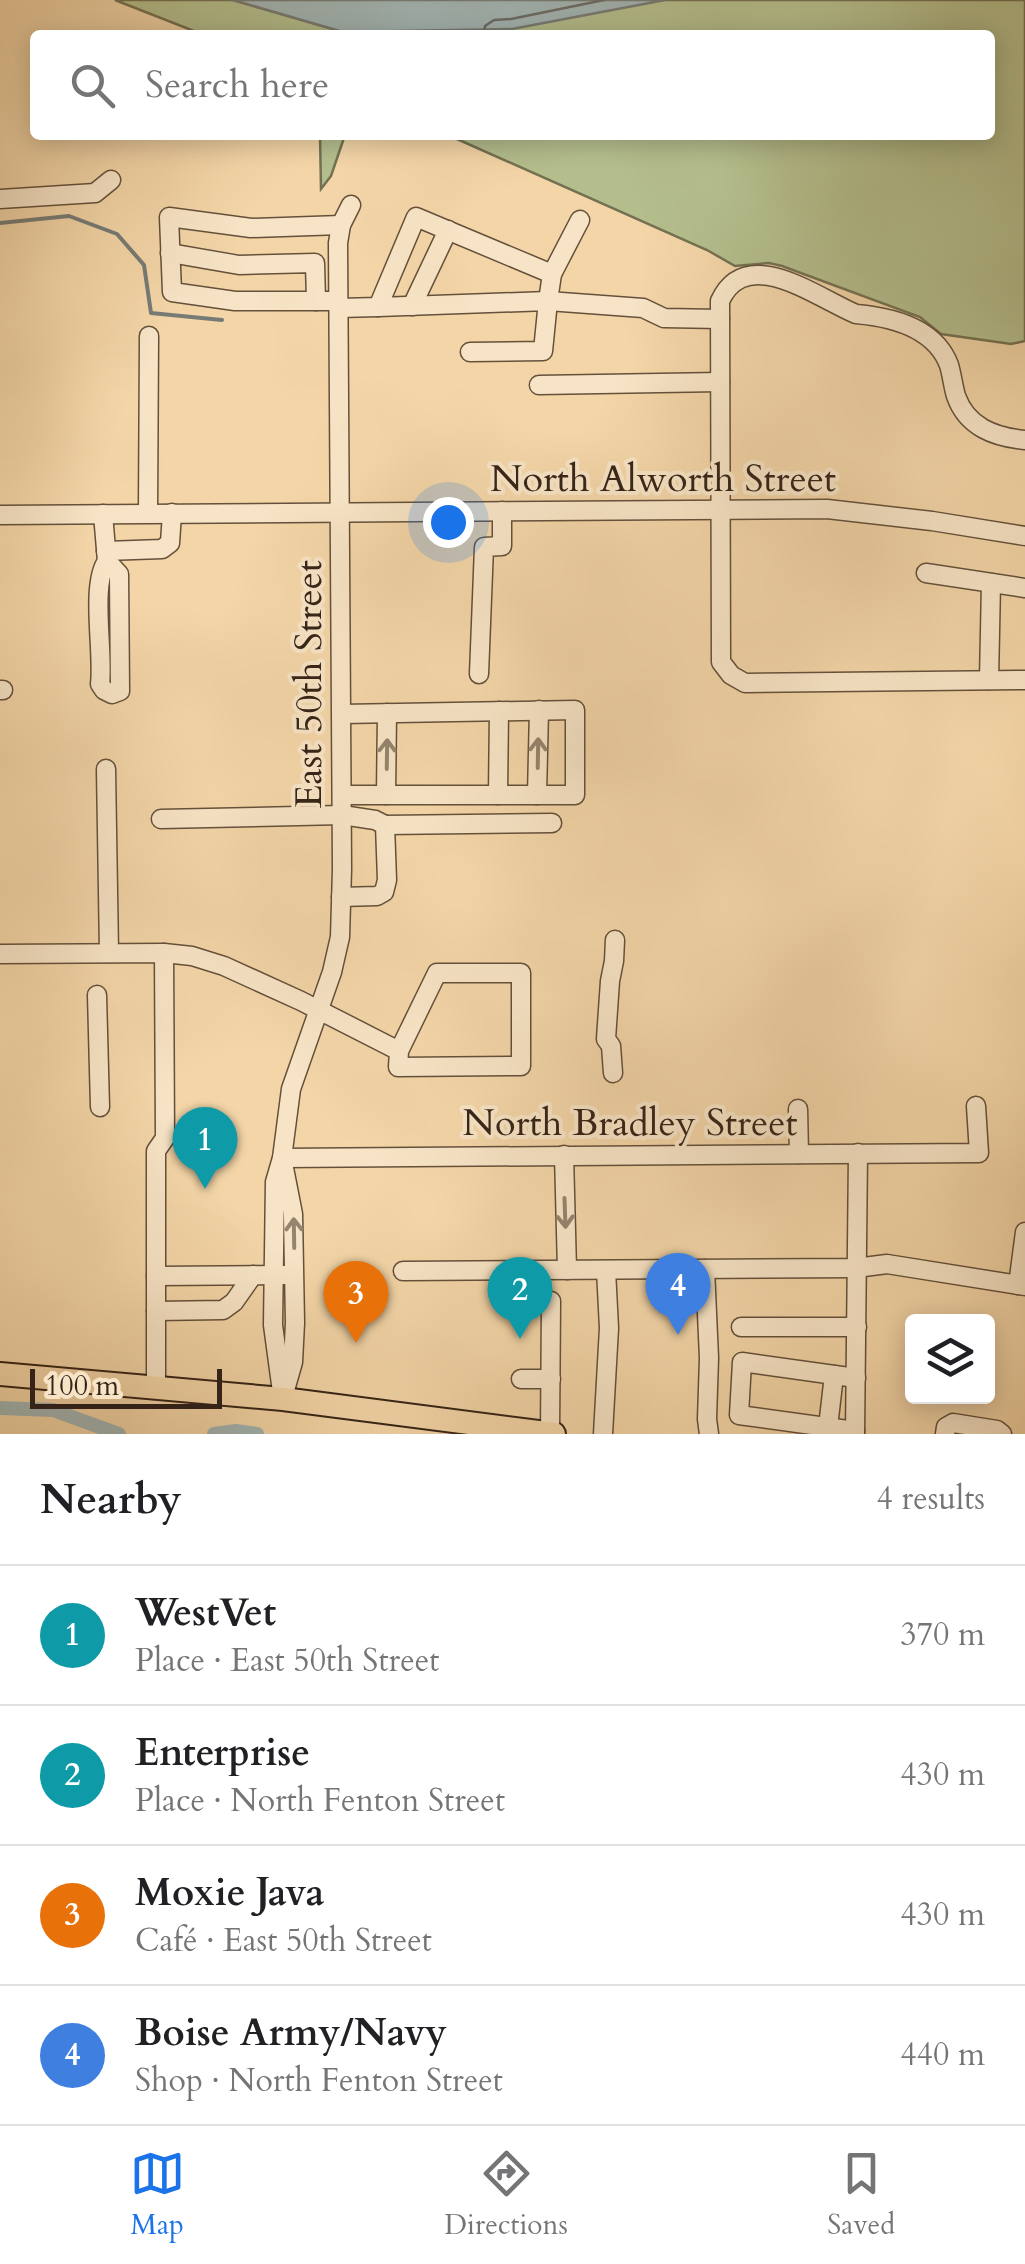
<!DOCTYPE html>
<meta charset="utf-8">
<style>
:root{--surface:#fff;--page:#f2f2f2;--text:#202124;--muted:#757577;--line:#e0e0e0;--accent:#1a73e8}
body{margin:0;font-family:Cardo,serif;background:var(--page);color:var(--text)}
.controls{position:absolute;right:30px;bottom:30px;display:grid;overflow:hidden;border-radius:10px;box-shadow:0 5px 25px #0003}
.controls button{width:90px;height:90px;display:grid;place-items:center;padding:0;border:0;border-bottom:2px solid var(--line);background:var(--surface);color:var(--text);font:50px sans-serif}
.scale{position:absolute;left:30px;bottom:25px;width:192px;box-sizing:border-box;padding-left:10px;border:5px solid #352417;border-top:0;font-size:28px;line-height:35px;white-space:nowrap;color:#352417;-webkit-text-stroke:8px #f7e4c6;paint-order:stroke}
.you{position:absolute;left:448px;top:522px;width:35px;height:35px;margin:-25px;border:8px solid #fff;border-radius:50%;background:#1a73e8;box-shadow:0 0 0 15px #1a73e833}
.badge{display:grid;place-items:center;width:65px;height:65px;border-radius:50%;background:var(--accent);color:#fff;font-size:32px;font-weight:700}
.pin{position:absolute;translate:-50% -82px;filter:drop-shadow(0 2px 5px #0008)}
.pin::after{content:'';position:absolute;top:52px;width:35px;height:30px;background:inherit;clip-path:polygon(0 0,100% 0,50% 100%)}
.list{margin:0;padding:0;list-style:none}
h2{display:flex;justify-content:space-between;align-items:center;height:130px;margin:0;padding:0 40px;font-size:42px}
h2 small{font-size:32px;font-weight:400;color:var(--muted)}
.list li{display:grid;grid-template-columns:65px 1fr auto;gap:30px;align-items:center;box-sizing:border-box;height:140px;padding:0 40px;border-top:2px solid var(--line)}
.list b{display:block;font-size:38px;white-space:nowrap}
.list p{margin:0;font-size:32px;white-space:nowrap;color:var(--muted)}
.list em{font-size:32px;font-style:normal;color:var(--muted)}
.icon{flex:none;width:55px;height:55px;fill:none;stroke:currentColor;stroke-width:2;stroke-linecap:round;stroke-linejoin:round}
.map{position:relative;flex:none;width:1025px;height:1434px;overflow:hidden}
.search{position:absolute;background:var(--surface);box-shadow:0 5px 25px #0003;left:30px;right:30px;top:30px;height:110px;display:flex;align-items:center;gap:25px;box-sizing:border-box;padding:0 35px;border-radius:10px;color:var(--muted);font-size:38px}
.sheet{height:690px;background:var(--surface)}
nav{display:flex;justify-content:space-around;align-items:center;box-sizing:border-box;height:140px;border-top:2px solid var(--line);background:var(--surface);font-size:28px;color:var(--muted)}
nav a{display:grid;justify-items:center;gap:5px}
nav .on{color:var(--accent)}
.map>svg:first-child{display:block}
.green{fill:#b4be8d;stroke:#747152;stroke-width:2.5}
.water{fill:#a1b5b4;stroke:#767b75;stroke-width:2.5}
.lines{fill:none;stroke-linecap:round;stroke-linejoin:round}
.shore{stroke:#6b6c66;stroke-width:2.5}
.stream{stroke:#767b75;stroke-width:4}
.canal{stroke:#a1b5b4;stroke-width:14}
.minor-casing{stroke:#64503b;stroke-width:21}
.major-casing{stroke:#352417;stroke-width:26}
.minor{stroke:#f7e4c6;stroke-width:18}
.major{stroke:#f3d5a7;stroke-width:22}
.oneway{stroke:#96846e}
.labels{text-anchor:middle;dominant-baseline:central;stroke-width:8;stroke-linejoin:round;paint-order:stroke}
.street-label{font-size:38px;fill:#352417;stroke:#f7e4c6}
</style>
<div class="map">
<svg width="1025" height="1434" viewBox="0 0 1025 1434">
<rect width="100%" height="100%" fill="#f3d5a7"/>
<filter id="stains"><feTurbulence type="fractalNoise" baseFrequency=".002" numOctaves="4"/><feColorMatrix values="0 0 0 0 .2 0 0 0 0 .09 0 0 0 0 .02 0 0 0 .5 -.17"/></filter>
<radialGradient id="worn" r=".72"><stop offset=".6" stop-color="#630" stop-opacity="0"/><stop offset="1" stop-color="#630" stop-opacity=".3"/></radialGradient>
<g class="green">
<path d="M115,0h118l110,32 322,-32h360v341l-14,3 -70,-10 -21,-17 -138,-51 -13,-3 -34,3 -28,-16 -259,-115h542v-100h-786z"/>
<path d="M320,135h25l-14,41 -10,13z"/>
</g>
<path class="water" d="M233,0h432l-153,29 -169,3z"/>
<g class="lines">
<path class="shore" d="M484,35l1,-9 9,-6 17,-1 93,-19"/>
<path class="stream" d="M0,223l69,-7 48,18 27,31 7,48 71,7"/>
<g class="canal">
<path d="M0,1408l53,2 66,24"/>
<path d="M214,1434l22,-3 21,3"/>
</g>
<g class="minor-casing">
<g id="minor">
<path d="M0,199l95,-6 16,-13"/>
<path d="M170,253l69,12 76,-2 1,38"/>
<path d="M552,274l28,-54"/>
<path d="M338,301h-103l-63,-9 -3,-75 82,11 90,-3"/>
<path d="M412,306l36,-76"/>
<path d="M378,307l170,-6 -5,50 -73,1"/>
<path d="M339,308l39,-1 38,-90 136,57 -4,27 95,7 21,10 56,1"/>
<path d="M539,385l181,-3"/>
<path d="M1025,440c-31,-3 -58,-13 -69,-44 -3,-10 -4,-21 -7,-31 -14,-37 -58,-48 -93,-51 -39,-16 -109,-71 -136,-13l1,361 10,13 14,8 280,-3"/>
<path d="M148,513l1,-177"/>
<path d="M103,514l4,47c-17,24 -3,91 -7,123l4,6 8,4 8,-3 -1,-117 -12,-13"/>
<path d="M0,515l827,-6 105,12 93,15"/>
<path d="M106,551l56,-2 8,-6 2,-30"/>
<path d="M926,573l99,15"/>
<path d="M479,674l5,-127 18,-1v-35"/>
<path d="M989,680l2,-97"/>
<path d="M0,690h3"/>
<path d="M342,714l233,-4v85h-233"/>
<path d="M106,769l3,184"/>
<path d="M386,795l1,-82"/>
<path d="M498,795l1,-84"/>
<path d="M537,795l2,-85"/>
<path d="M161,819l181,-4 33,5 10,5 2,55 -3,12 -7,4 -36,1"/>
<path d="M385,825l167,-2"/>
<path d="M0,954l164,-1 28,3 32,10 77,35 98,50 38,-78h84v93l-123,1 1,-16"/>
<path d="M97,995l3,112"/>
<path d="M613,1073l-2,-27 -5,-7 4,-58 4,-20 1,-21"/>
<path d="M798,1109l1,45"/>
<path d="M564,1155l3,115"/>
<path d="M282,1158l697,-5 -3,-47"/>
<path d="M283,1163l10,51 2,109 -2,39 -8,28"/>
<path d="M705,1269l4,89 -2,61 2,15"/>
<path d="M403,1271l453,-3 31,-4 138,22"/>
<path d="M156,1276l130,-1"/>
<path d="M1018,1285l7,-53"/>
<path d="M516,1300l35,1 -1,132"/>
<path d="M156,1311l67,-1 11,-8 19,-27"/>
<path d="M741,1327h116"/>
<path d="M521,1379h30"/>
<path d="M156,1387v-236l9,-13 -1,-185"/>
<path d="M283,1399l-10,-74 2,-143 7,-24 9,-69 41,-117 8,-35 2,-68 -4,-626 3,-18 10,-20"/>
<path d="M828,1427l6,-52"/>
<path d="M855,1431l-116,-16 3,-53 114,16"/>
<path d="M603,1434l6,-106 -3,-58"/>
<path d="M855,1434l3,-281"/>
<path d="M945,1434l1,-7 7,-4 44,7 5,4"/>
</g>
</g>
<g class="major-casing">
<path id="major" d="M0,1374l283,25 271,35"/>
</g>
<use href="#minor" class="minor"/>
<use href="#major" class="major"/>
</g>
<defs><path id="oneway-shaft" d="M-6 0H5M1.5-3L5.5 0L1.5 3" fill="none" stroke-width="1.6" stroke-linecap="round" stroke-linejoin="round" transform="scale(2.5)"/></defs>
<g class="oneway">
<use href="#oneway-shaft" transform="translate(538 753) rotate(-89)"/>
<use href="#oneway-shaft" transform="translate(387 754) rotate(-89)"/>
<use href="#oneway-shaft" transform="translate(565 1213) rotate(88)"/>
<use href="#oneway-shaft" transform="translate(294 1233) rotate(-91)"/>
</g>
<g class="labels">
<g class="street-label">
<text x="663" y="479">North Alworth Street</text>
<text transform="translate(309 684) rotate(-90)">East 50th Street</text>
<text x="630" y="1123">North Bradley Street</text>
</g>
</g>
<rect width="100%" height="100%" filter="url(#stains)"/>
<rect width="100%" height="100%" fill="url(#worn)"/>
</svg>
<div class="controls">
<button><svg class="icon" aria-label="layers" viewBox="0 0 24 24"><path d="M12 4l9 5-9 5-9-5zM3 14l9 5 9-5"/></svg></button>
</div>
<div class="scale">100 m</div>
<div class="you"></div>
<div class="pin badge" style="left:205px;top:1189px;background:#0f9aa8">1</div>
<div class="pin badge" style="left:520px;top:1339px;background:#0f9aa8">2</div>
<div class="pin badge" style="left:356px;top:1343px;background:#e8710a">3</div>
<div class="pin badge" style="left:678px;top:1335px;background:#3f7fe0">4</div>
<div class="search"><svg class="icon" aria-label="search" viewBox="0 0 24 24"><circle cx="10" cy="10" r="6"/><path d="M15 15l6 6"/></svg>Search here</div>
</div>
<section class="sheet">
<h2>Nearby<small>4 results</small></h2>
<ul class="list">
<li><span class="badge" style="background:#0f9aa8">1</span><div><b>WestVet</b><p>Place · East 50th Street</p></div><em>370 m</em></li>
<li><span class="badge" style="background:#0f9aa8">2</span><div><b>Enterprise</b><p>Place · North Fenton Street</p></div><em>430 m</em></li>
<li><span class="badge" style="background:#e8710a">3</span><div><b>Moxie Java</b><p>Café · East 50th Street</p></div><em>430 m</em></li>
<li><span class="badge" style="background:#3f7fe0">4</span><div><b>Boise Army/Navy</b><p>Shop · North Fenton Street</p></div><em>440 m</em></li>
</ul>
</section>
<nav>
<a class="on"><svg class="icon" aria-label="map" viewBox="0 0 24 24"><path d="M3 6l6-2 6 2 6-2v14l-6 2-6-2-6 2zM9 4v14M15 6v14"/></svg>Map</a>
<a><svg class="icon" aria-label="directions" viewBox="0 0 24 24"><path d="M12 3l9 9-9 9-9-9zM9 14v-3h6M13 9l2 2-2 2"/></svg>Directions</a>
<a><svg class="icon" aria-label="saved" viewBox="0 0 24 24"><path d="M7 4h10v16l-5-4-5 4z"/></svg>Saved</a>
</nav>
